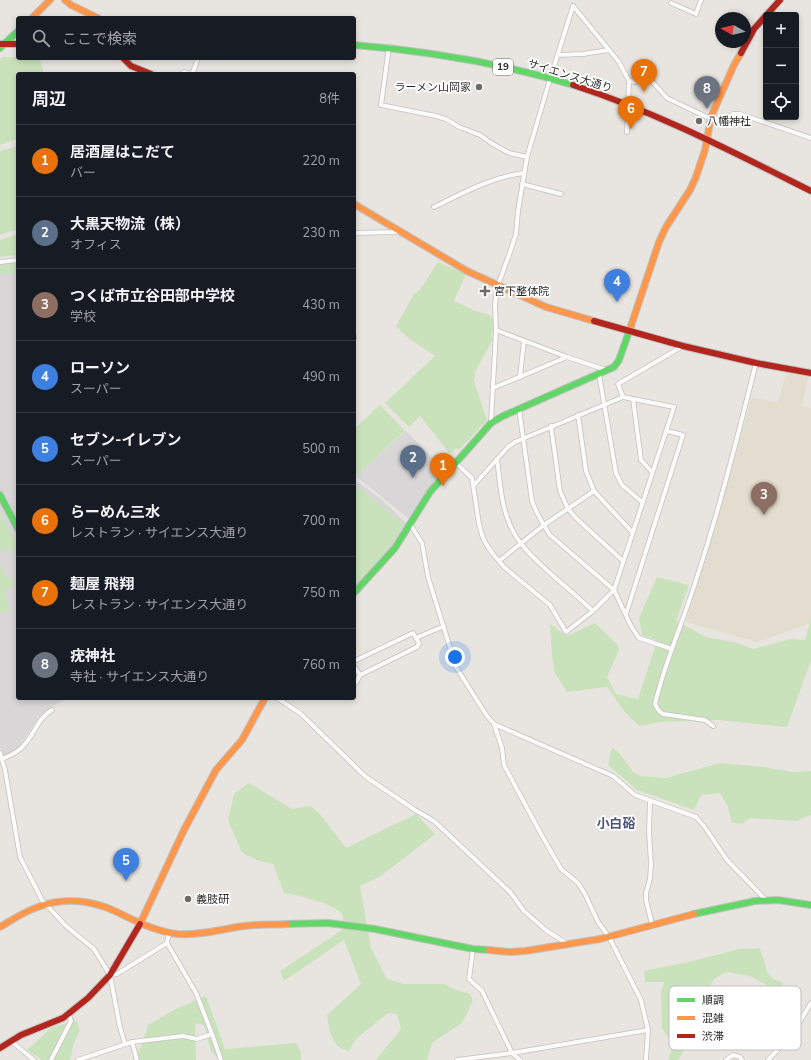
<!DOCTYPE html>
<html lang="ja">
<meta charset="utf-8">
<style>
:root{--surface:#171b24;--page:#20242c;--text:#f1f3f6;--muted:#9ea1a6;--line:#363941;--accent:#0f766e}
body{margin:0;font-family:"Nunito Sans","Noto Sans JP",sans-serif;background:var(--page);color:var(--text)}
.controls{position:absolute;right:12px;top:12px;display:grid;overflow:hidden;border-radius:4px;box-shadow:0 2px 6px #0003}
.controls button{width:36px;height:36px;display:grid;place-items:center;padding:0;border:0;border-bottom:1px solid var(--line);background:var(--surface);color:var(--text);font:20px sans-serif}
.compass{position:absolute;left:715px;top:12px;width:36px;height:36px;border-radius:50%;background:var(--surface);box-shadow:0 2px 6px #0003;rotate:278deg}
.you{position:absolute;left:455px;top:657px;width:14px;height:14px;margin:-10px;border:3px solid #fff;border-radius:50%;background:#1a73e8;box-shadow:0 0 0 6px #1a73e833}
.badge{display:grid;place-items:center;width:26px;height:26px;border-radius:50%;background:var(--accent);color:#fff;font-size:13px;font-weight:700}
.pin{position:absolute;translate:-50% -33px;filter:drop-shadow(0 1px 2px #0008)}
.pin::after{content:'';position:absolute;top:21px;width:14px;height:12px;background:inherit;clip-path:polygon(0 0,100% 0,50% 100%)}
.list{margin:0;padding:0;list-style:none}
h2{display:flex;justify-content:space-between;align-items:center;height:52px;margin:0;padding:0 16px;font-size:17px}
h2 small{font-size:13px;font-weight:400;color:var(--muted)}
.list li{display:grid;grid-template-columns:26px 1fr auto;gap:12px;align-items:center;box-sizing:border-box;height:72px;padding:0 16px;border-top:1px solid var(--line)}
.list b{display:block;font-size:15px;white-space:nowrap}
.list p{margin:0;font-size:13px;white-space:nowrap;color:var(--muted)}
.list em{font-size:13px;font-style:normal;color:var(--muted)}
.icon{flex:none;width:22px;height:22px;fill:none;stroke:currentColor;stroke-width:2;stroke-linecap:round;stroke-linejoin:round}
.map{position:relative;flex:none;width:811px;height:1060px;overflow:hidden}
.search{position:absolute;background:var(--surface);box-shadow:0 2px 6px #0003;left:16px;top:16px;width:340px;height:44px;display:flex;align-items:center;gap:10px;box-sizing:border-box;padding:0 14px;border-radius:4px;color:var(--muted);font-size:15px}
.panel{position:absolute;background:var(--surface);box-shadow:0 2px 6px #0003;left:16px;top:72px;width:340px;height:628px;border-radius:4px}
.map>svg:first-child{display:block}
.industrial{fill:#d8d6d7}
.education{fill:#e3ddcf}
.green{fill:#cae2bb}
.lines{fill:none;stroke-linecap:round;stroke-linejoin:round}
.street-casing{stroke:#c1c1c1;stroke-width:5.5}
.fast-casing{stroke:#c1c1c1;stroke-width:8}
.slow-casing{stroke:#c1c1c1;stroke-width:8}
.jam-casing{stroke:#c1c1c1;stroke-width:8}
.street{stroke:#fcfbfa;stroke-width:4}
.fast{stroke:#63d668;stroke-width:6}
.slow{stroke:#ff974d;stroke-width:6}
.jam{stroke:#b3261e;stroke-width:6}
.poi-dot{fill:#6c6b6a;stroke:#fff;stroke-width:1.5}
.labels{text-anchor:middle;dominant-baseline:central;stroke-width:3.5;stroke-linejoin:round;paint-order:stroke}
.shield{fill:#fff;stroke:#6a6a6a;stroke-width:1}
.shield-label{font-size:10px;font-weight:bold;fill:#2a2a2a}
.street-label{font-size:11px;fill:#2a2a2a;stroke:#fff}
.poi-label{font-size:11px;fill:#2a2a2a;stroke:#fff;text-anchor:start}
.quarter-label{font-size:13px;font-weight:bold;fill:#4c5479;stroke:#fff}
.key{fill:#fff;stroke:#bfbfbf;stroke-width:1}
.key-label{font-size:11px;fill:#2a2a2a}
</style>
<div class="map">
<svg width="811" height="1060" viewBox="0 0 811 1060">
<rect width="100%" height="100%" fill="#e8e5e0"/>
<g class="industrial">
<path d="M18,262v436h51l-18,9 -10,8 -23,33 -13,8 -2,-1 -3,-8v-483z"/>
<path d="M406,431l39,39 -22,27 -14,22 -52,-42v-2z"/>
<path d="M354,479l26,19 26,25 -15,25 -9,12 -28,28z"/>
</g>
<path class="education" d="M786,373l22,4 -6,29 9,2v215l-54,19 -71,-20 66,-224 26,4z"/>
<g class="green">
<path d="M4,57l36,1 4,16h-26v65l-18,6v-86z"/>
<path d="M18,146v83l-18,6v-84z"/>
<path d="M18,234v21l-18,2v-17z"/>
<path d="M438,262l28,12 -12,27 21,10 15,4 3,5 -1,21 -17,31 -1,9 13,39 -28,30 -3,-2 -6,6 -30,-38 -11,11 -24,-24 50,-47 -28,-19 -11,-11 18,-32 6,-4z"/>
<path d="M18,264v8l-16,3 -2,-2v-7z"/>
<path d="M380,405l25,26 -48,44 -3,-1v-45z"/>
<path d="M354,484l49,40c-6,19 -35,46 -49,62z"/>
<path d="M0,512l13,25 5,5v22l-6,-16 -12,4z"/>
<path d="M0,563l5,14h6l3,9 -10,5 7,19 -11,3z"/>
<path d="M657,577l32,8 -13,36 30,16 31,6 16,6 38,-10 14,1 6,-22v43l-24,66 -68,-7 -59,2 -21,4 -15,-15 -17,-24 -40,5 -12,-19 -3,-16 -2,-33 17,12 28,-13 22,21 2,6 -12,27 9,17 22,5 19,-58 -15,-6 -3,-17z"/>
<path d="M612,747l8,7 14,19 8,3 24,2 53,-15 44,4 30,5 18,-1v44l-14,6 -47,-3 -8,6 -10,-1 -4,-16 -8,-14 -19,2 -7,15 -57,-20 -29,-25z"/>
<path d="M249,783l43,26 18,-3 11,9 25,33 70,-34 19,20 -54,42 -21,10 11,62 16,31 18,5h39l12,6 14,4 3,7 -11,22 -30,20 -5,17h-51l25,-31 -4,-15 -9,-1 -32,26 -7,12c-18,-3 -20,-22 -22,-36l34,-31 -17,-44 -60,41 -4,-10 62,-41c1,-6 3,-13 -2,-18 -9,-9 -43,-17 -56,-19l-11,-29 -14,-3 -17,-8 -14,-33 6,-26z"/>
<path d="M760,948l7,23 6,8 11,4 -5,6 -7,-1 -22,-12 -23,-4 -12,6 -9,13 -12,13 3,25 -19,31h-10l5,-15 -11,-17 -1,-37 3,-9h-19l-1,-11 49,-10 46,-12z"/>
<path d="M206,996l19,53 71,-6 5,9v8h-82l-8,-9 -7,-26 -9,-2 1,37h-62l7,-13 7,-22 26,-15z"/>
<path d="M76,1020l4,10 -6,13 -4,17h-28l-15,-10 24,-22z"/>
</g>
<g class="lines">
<g class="street-casing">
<g id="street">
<path d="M671,3l25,11 5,-14"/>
<path d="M573,6l46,56 10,19 7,1 12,-5 19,21 44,21"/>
<path d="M389,47l-8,58 55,11 10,3 13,8 21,8 11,8 18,10 18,4"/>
<path d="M558,55l25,-1 26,-4"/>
<path d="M181,74l3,-2 6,2 3,-2 5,-14"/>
<path d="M711,117l12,3 10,-6h7l71,24"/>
<path d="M627,132l2,-51"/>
<path d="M522,184l39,10"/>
<path d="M434,207c29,-14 57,-30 90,-34"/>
<path d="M354,233l46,-1"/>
<path d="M0,262l18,-2"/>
<path d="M496,330l71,27 39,13"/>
<path d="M354,337v1"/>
<path d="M599,374l17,99 6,12 20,17"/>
<path d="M520,377l4,-36"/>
<path d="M493,388l74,-31"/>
<path d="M623,397l-5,-13 65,-38"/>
<path d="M633,399l8,61 11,12"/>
<path d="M519,409l13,92c4,12 11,23 18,34l64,55 17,36 8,12 33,11"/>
<path d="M578,415l8,56 8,20 38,41"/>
<path d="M491,423l5,-93 -1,-26 3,-19 11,-30 7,-21 2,-23 9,-54 23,-78 23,-73"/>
<path d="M551,426l9,65 8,18 9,10 46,42"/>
<path d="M497,459c3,22 4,46 13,66 9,21 25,34 41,49 14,12 28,24 42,37"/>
<path d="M456,463l16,15 7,46 4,14 5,9 5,7 11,13 46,38 16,27 27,-21 21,-21 60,-183 -51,-10 -108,45 -7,5 -34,38"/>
<path d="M410,524l12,19 6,34 28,90 31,49 7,8 8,24 2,17 37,69 20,35 17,14 7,11 13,28 11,15 32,63 7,30 -2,30"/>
<path d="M499,561l45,-36 50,-34"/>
<path d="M626,614l57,-179 -16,-4"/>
<path d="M416,638l28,-12"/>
<path d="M354,661l59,-28 6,10 -2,4 -57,28 -6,-9"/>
<path d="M354,684l3,-3 3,-6"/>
<path d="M277,698l23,15 66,64 49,33 19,11 76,71 14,19 23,20 21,13"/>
<path d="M494,724l119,52 22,19 61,22 8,9 23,34 39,40"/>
<path d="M713,726l-8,-6 -42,-6 -4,-3 -4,-7c10,-43 29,-84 42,-127 23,-70 41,-142 59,-214"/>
<path d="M0,753l5,17 15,87 22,43 24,26 28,23 16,26 10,52 5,17"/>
<path d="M2,759c9,-4 17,-7 23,-15 10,-11 13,-26 27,-34"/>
<path d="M650,800l-1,32 2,32 -1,15 -4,14v7l6,24"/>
<path d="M473,949l-4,30 13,12 30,62 8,7"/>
<path d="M110,975l7,-1 50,-31"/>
<path d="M212,1034l9,26"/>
<path d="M11,1041l23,19"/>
<path d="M132,1042l5,18"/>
<path d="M51,1060l20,-39 -3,-8"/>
<path d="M78,1060l54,-18 51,-6 14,3 15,-5 -16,-41 -29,-50 2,-11"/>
<path d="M457,1060l55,-7 136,-23"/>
<path d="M726,1060l7,-5 7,2 2,3"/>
<path d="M768,1060l23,-24 20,-33"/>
</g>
</g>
<g class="fast-casing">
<g id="fast">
<path d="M354,45c74,6 147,18 219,40"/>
<path d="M0,48l18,-17"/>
<path d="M0,495l18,34"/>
<path d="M354,593l41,-45 35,-56 61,-69 12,-7 111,-49 5,-7 12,-34"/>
<path d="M694,914l61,-13 23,-1 33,5"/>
<path d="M287,924l41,-1 47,6 98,20 16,1"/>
</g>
</g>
<g class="slow-casing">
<g id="slow">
<path d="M65,0l6,5 27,13"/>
<path d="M32,18l18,-18"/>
<path d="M354,204l113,67 79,36 48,14"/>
<path d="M631,326l28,-84 7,-15 24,-37 6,-13 9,-27 6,-33 23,-52 7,-12"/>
<path d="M140,924l44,-94 32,-60 26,-30 23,-42"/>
<path d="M0,927c12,-7 25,-16 38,-20 26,-10 54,-7 79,5 20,10 38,19 60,22 22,2 45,-5 67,-8 14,-2 29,-1 43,-2"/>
<path d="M489,950l20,2 16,-1 75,-12 94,-25"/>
</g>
</g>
<g class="jam-casing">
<g id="jam">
<path d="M0,44h18"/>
<path d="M741,53l13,-24 26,-29"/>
<path d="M123,58l8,8 20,8"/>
<path d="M573,85c83,27 160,67 238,106"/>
<path d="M594,321l89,25 73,17 55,10"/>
<path d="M0,1048l21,-13 42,-17 25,-20 22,-23 30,-51"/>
</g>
</g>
<use href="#street" class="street"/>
<use href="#fast" class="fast"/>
<use href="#slow" class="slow"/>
<use href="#jam" class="jam"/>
</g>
<g class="poi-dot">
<circle cx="479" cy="87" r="4"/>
<circle cx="699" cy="121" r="4"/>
<path d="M483 285h4v4h4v4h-4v4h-4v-4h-4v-4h4z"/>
<circle cx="188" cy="899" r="4"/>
</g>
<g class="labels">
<rect class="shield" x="493" y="59" width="20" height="16" rx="3"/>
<g class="shield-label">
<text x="503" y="67">19</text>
</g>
<g class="street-label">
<text transform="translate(570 76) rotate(17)">サイエンス大通り</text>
</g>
<g class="poi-label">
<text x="471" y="87" text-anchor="end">ラーメン山岡家</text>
<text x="707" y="121">八幡神社</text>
<text x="494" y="291">宮下整体院</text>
<text x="196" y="899">義肢研</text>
</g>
<g class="quarter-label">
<text x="616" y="824">小白硲</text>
</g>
</g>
<rect x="669" y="986" width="132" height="64" rx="6" class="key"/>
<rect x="677" y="998" width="18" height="4" fill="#63d668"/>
<rect x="677" y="1016" width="18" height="4" fill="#ff974d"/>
<rect x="677" y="1034" width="18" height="4" fill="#b3261e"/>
<g class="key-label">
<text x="702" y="1004">順調</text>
<text x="702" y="1022">混雑</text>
<text x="702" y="1040">渋滞</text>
</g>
</svg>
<div class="controls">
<button>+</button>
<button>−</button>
<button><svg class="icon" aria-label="locate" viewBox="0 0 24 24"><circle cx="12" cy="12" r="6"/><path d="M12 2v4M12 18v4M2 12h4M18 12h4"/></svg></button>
</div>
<svg class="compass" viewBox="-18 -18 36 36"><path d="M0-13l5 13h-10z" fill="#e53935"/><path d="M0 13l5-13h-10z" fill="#9ea1a6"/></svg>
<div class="you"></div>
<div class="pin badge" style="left:443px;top:486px;background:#e8710a">1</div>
<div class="pin badge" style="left:413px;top:478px;background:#5c6f8a">2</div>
<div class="pin badge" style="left:764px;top:515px;background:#8d6e63">3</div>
<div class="pin badge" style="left:617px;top:302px;background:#3f7fe0">4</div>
<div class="pin badge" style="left:126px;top:881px;background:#3f7fe0">5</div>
<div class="pin badge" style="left:631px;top:129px;background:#e8710a">6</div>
<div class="pin badge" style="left:644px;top:92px;background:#e8710a">7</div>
<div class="pin badge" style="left:707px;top:109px;background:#6b7280">8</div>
<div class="search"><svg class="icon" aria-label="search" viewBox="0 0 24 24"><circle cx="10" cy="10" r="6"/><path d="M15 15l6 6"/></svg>ここで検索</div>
<section class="panel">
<h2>周辺<small>8件</small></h2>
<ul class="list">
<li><span class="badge" style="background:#e8710a">1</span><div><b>居酒屋はこだて</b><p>バー</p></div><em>220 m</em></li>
<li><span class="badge" style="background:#5c6f8a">2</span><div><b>大黒天物流（株）</b><p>オフィス</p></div><em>230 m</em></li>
<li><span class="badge" style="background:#8d6e63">3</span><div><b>つくば市立谷田部中学校</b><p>学校</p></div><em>430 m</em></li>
<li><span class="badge" style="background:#3f7fe0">4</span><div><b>ローソン</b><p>スーパー</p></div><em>490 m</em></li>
<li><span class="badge" style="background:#3f7fe0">5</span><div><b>セブン-イレブン</b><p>スーパー</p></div><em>500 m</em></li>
<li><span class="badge" style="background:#e8710a">6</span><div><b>らーめん三水</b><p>レストラン · サイエンス大通り</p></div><em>700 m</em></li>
<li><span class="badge" style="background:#e8710a">7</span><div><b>麺屋 飛翔</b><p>レストラン · サイエンス大通り</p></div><em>750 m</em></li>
<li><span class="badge" style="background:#6b7280">8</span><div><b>疣神社</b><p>寺社 · サイエンス大通り</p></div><em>760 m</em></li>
</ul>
</section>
</div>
